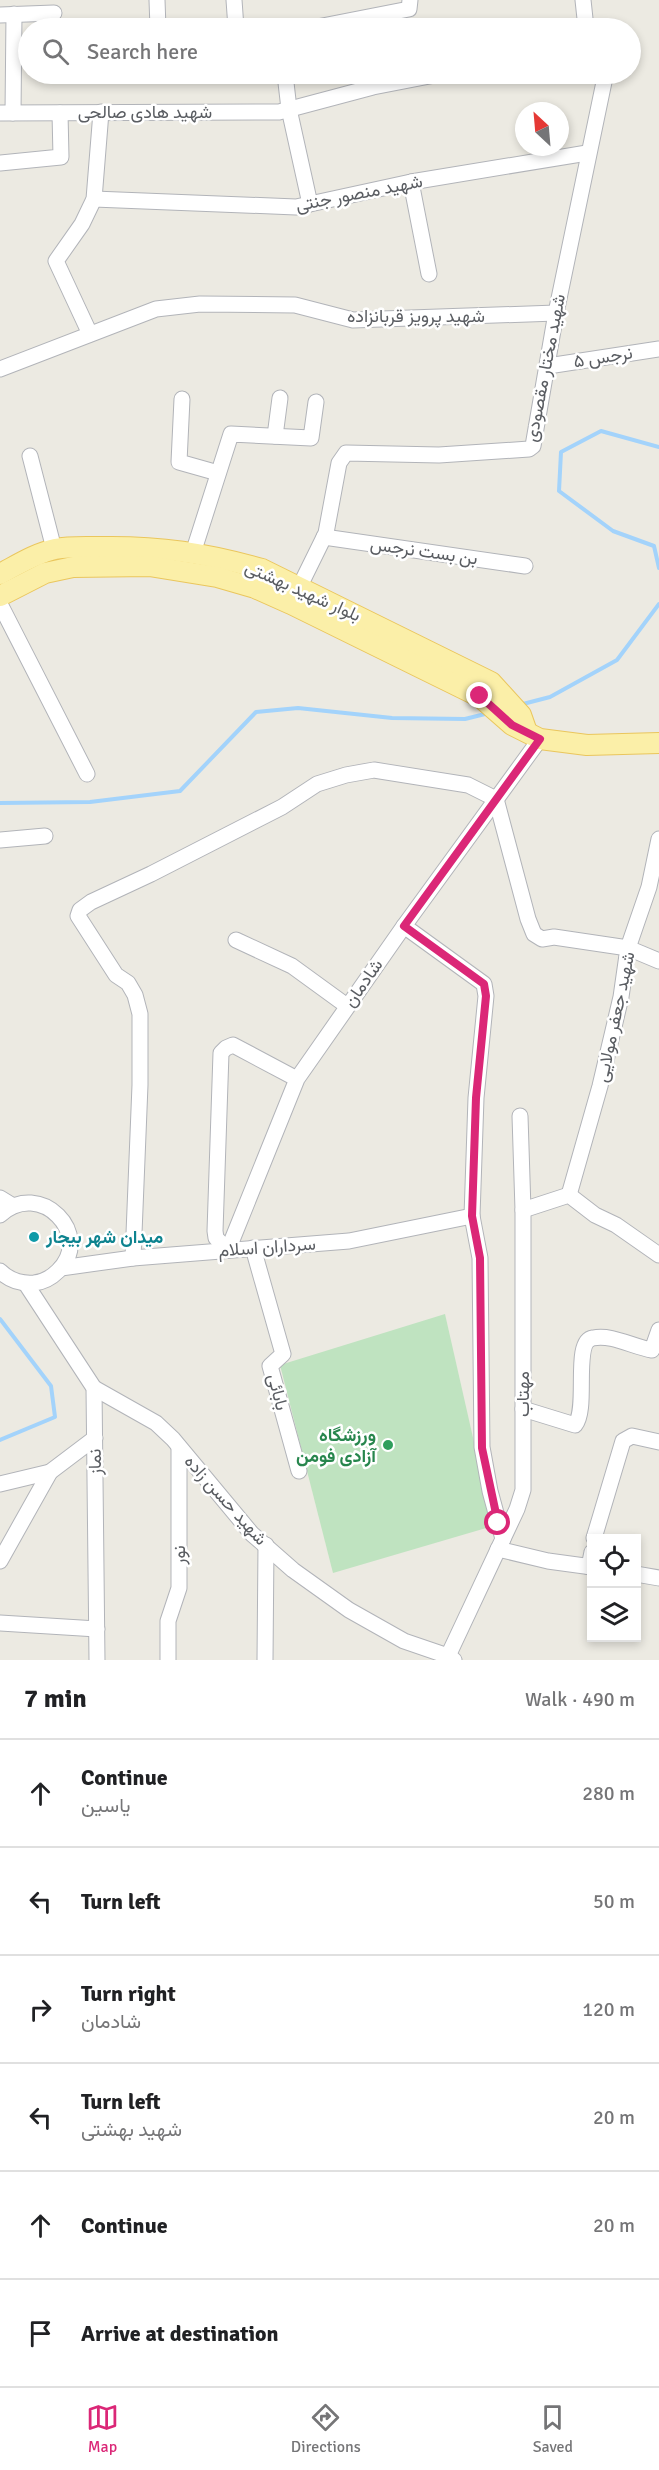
<!DOCTYPE html>
<meta charset="utf-8">
<style>
:root{--surface:#fff;--page:#f6f6f6;--text:#202124;--muted:#757577;--line:#e0e0e0;--accent:#db2777}
body{margin:0;font-family:Signika,Vazirmatn,sans-serif;background:var(--page);color:var(--text)}
.controls{position:absolute;right:18px;bottom:18px;display:grid;overflow:hidden;border-radius:0px;box-shadow:0 3px 9px #0003}
.controls button{width:54px;height:54px;display:grid;place-items:center;padding:0;border:0;border-bottom:2px solid var(--line);background:var(--surface);color:var(--text);font:30px sans-serif}
.compass{position:absolute;left:515px;top:102px;width:54px;height:54px;border-radius:50%;background:var(--surface);box-shadow:0 3px 9px #0003;rotate:334deg}
.stop{position:absolute;width:18px;height:18px;margin:-14px;border:4px solid #db2777;border-radius:50%;background:#fff}
.stop.end{background:#db2777;border-color:#fff;box-shadow:0 2px 6px #0008}
.list{margin:0;padding:0;list-style:none}
h2{display:flex;justify-content:space-between;align-items:center;height:78px;margin:0;padding:0 24px;font-size:26px}
h2 small{font-size:20px;font-weight:400;color:var(--muted)}
.list li{display:grid;grid-template-columns:39px 1fr auto;gap:18px;align-items:center;box-sizing:border-box;height:108px;padding:0 24px;border-top:2px solid var(--line)}
.list b{display:block;font-size:22px;white-space:nowrap}
.list p{margin:0;font-size:20px;white-space:nowrap;color:var(--muted)}
.list em{font-size:20px;font-style:normal;color:var(--muted)}
.icon{flex:none;width:33px;height:33px;fill:none;stroke:currentColor;stroke-width:2;stroke-linecap:round;stroke-linejoin:round}
.map{position:relative;flex:none;width:659px;height:1660px;overflow:hidden}
.search{position:absolute;background:var(--surface);box-shadow:0 3px 9px #0003;left:18px;right:18px;top:18px;height:66px;display:flex;align-items:center;gap:15px;box-sizing:border-box;padding:0 21px;border-radius:33px;color:var(--muted);font-size:22px}
.sheet{height:726px;background:var(--surface)}
nav{display:flex;justify-content:space-around;align-items:center;box-sizing:border-box;height:84px;border-top:2px solid var(--line);background:var(--surface);font-size:16px;color:var(--muted)}
nav a{display:grid;justify-items:center;gap:3px}
nav .on{color:var(--accent)}
.map>svg:first-child{display:block}
.green{fill:#bfe3c0}
.lines{fill:none;stroke-linecap:round;stroke-linejoin:round}
.stream{stroke:#a3d3fb;stroke-width:4}
.minor-casing{stroke:#b2b4b9;stroke-width:17}
.major-casing{stroke:#eac65d;stroke-width:22}
.minor{stroke:#fff;stroke-width:15}
.major{stroke:#fbefa8;stroke-width:20}
.route{stroke:#db2777;stroke-width:8}
.culture-dot{fill:#0f9aa8;stroke:#fff;stroke-width:2}
.leisure-dot{fill:#2e9e5b;stroke:#fff;stroke-width:2}
.labels{text-anchor:middle;dominant-baseline:central;stroke-width:5;stroke-linejoin:round;paint-order:stroke}
.street-label{font-size:18px;fill:#5a5d62;stroke:#fff}
.culture-label{font-size:18px;font-weight:bold;fill:#0d838f;stroke:#fff;text-anchor:start}
.leisure-label{font-size:18px;font-weight:bold;fill:#27864d;stroke:#fff;text-anchor:end}
</style>
<div class="map">
<svg width="659" height="1660" viewBox="0 0 659 1660">
<rect width="100%" height="100%" fill="#eceae2"/>
<path class="green" d="M445,1314l48,212 -160,47 -53,-208z"/>
<g class="lines">
<g class="stream">
<path d="M659,447l-58,-16 -40,21 -2,39 54,40 41,15 5,22"/>
<path d="M519,705l31,-8 67,-37 42,-56"/>
<path d="M0,803l90,-1 90,-11 76,-79 42,-4 94,10 73,1 24,-6"/>
<path d="M0,1319l51,67 4,31 -55,23"/>
</g>
<g class="minor-casing">
<g id="minor">
<path d="M157,0l1,28"/>
<path d="M234,0l2,28"/>
<path d="M583,0l3,28"/>
<path d="M0,15l54,-2"/>
<path d="M312,28l97,-19 1,-9"/>
<path d="M285,74l4,35 21,95"/>
<path d="M0,113l279,-1 94,-25 67,-13"/>
<path d="M13,113l1,-99"/>
<path d="M0,163l61,-6 -1,-44"/>
<path d="M411,182l18,92"/>
<path d="M94,199l202,8 115,-25 176,-29"/>
<path d="M90,334l-34,-73 26,-37 12,-25 7,-87"/>
<path d="M548,366l111,-17"/>
<path d="M0,369l156,-60 44,-5 95,1 58,15 203,-7"/>
<path d="M182,399l-3,63 39,11"/>
<path d="M275,436l5,-38"/>
<path d="M30,456l24,93"/>
<path d="M324,537l201,29"/>
<path d="M193,553l38,-119 80,4 5,-36"/>
<path d="M295,596l31,-63 13,-70 7,-10 93,2 90,-6 4,-3 23,-133 48,-231 -4,-8"/>
<path d="M0,604l87,170"/>
<path d="M0,840l45,-4"/>
<path d="M404,926l80,58 2,12 -10,102 -4,118 8,42 2,189 8,44 13,48"/>
<path d="M236,940l56,26 55,40"/>
<path d="M297,1079l-64,-34 -7,3 -5,5 -6,178 1,7 12,12 69,-171 107,-153 136,-187"/>
<path d="M569,1195l31,-109 21,-89 7,-49 21,-61 10,-48"/>
<path d="M0,1198l13,8"/>
<path d="M523,1210l46,-15 26,20 21,10 43,30"/>
<path d="M0,1215c40,-37 95,20 58,56 -6,6 -14,11 -24,12 -13,1 -25,-3 -34,-12"/>
<path d="M253,1248l30,106 -13,12 29,105"/>
<path d="M133,1258l7,-173v-71l-5,-19 -7,-12 -12,-8 -38,-59 2,-6 11,-8 60,-28 131,-67 35,-23 29,-9 28,-5 94,15 28,14 32,120 6,15 8,5 12,-2 74,11 31,13"/>
<path d="M61,1268l72,-10 216,-17 123,-25"/>
<path d="M26,1284l68,104 3,272"/>
<path d="M94,1388l62,35 17,16 79,95 41,36 56,40 55,31 44,15 6,4"/>
<path d="M523,1409l52,16c14,-17 -3,-84 18,-87 19,-4 40,9 59,12l7,-20"/>
<path d="M0,1484l50,-12 45,-34"/>
<path d="M594,1538l29,-97 9,-5 27,6"/>
<path d="M498,1549l50,12 44,6"/>
<path d="M0,1561l50,-89"/>
<path d="M589,1567l3,-15"/>
<path d="M636,1574l23,4"/>
<path d="M0,1623l97,6"/>
<path d="M448,1656l69,-147 6,-19v-280l-3,-94"/>
<path d="M168,1660v-39l11,-33v-141"/>
<path d="M265,1660l1,-115"/>
</g>
</g>
<g class="major-casing">
<g id="major">
<path d="M0,574c17,-9 36,-21 55,-25 15,-3 31,-2 46,-2 59,-1 104,6 161,22l229,113 30,33 6,17"/>
<path d="M0,596l45,-23 28,-6 76,-1 68,11 38,11 36,16 189,93 32,28 28,14 47,6 72,-2"/>
</g>
</g>
<use href="#minor" class="minor"/>
<use href="#major" class="major"/>
</g>
<g class="lines">
<path class="route" d="M480,696l32,29 28,14 -136,187 80,58 2,12 -10,102 -4,118 8,42 2,190 16,75"/>
</g>
<circle class="culture-dot" cx="34" cy="1237" r="6"/>
<circle class="leisure-dot" cx="388" cy="1445" r="6"/>
<g class="labels">
<g class="street-label">
<text x="145" y="112">شهید هادی صالحی</text>
<text transform="translate(359 193) rotate(-11)">شهید منصور جنتی</text>
<text x="416" y="316">شهید پرویز قربانزاده</text>
<text transform="translate(603 357) rotate(-9)">نرجس ۵</text>
<text transform="translate(545 368) rotate(-79)">شهید مختار مقصودی</text>
<text transform="translate(424 551) rotate(8)">بن بست نرجس</text>
<text transform="translate(303 591) rotate(24)">بلوار شهید بهشتی</text>
<text transform="translate(363 983) rotate(-55)">شادمان</text>
<text transform="translate(615 1017) rotate(-78)">شهید جعفر مولایی</text>
<text transform="translate(267 1247) rotate(-4)">سرداران اسلام</text>
<text transform="translate(278 1392) rotate(76)">بابائی</text>
<text transform="translate(523 1394) rotate(-90)">مهتاب</text>
<text transform="translate(95 1462) rotate(-91)">نماز</text>
<text transform="translate(226 1500) rotate(48)">شهید حسن زاده</text>
<text transform="translate(179 1555) rotate(-90)">نور</text>
</g>
<g class="culture-label">
<text x="46" y="1237">میدان شهر بیجار</text>
</g>
<g class="leisure-label">
<text x="376" y="1435">ورزشگاه<tspan x="376" dy="21">آزادی فومن</tspan></text>
</g>
</g>
</svg>
<div class="controls">
<button><svg class="icon" aria-label="locate" viewBox="0 0 24 24"><circle cx="12" cy="12" r="6"/><path d="M12 2v4M12 18v4M2 12h4M18 12h4"/></svg></button>
<button><svg class="icon" aria-label="layers" viewBox="0 0 24 24"><path d="M12 4l9 5-9 5-9-5zM3 14l9 5 9-5"/></svg></button>
</div>
<svg class="compass" viewBox="-18 -18 36 36"><path d="M0-13l5 13h-10z" fill="#e53935"/><path d="M0 13l5-13h-10z" fill="#757577"/></svg>
<div class="stop" style="left:498px;top:1523px"></div>
<div class="stop end" style="left:480px;top:696px"></div>
<div class="search"><svg class="icon" aria-label="search" viewBox="0 0 24 24"><circle cx="10" cy="10" r="6"/><path d="M15 15l6 6"/></svg>Search here</div>
</div>
<section class="sheet">
<h2>7 min<small>Walk · 490 m</small></h2>
<ul class="list">
<li><svg class="icon" aria-label="ahead" viewBox="0 0 24 24"><path d="M12 20V5M6 11l6-6 6 6"/></svg><div><b>Continue</b><p>یاسین</p></div><em>280 m</em></li>
<li><svg class="icon" aria-label="left" viewBox="0 0 24 24"><path d="M17 20v-9H6M10 6l-5 5 5 5"/></svg><div><b>Turn left</b></div><em>50 m</em></li>
<li><svg class="icon" aria-label="right" viewBox="0 0 24 24"><path d="M7 20v-9h11M14 6l5 5-5 5"/></svg><div><b>Turn right</b><p>شادمان</p></div><em>120 m</em></li>
<li><svg class="icon" aria-label="left" viewBox="0 0 24 24"><path d="M17 20v-9H6M10 6l-5 5 5 5"/></svg><div><b>Turn left</b><p>شهید بهشتی</p></div><em>20 m</em></li>
<li><svg class="icon" aria-label="ahead" viewBox="0 0 24 24"><path d="M12 20V5M6 11l6-6 6 6"/></svg><div><b>Continue</b></div><em>20 m</em></li>
<li><svg class="icon" aria-label="arrive" viewBox="0 0 24 24"><path d="M6 21V4h12l-3 4 3 4H6"/></svg><div><b>Arrive at destination</b></div></li>
</ul>
</section>
<nav>
<a class="on"><svg class="icon" aria-label="map" viewBox="0 0 24 24"><path d="M3 6l6-2 6 2 6-2v14l-6 2-6-2-6 2zM9 4v14M15 6v14"/></svg>Map</a>
<a><svg class="icon" aria-label="directions" viewBox="0 0 24 24"><path d="M12 3l9 9-9 9-9-9zM9 14v-3h6M13 9l2 2-2 2"/></svg>Directions</a>
<a><svg class="icon" aria-label="saved" viewBox="0 0 24 24"><path d="M7 4h10v16l-5-4-5 4z"/></svg>Saved</a>
</nav>
